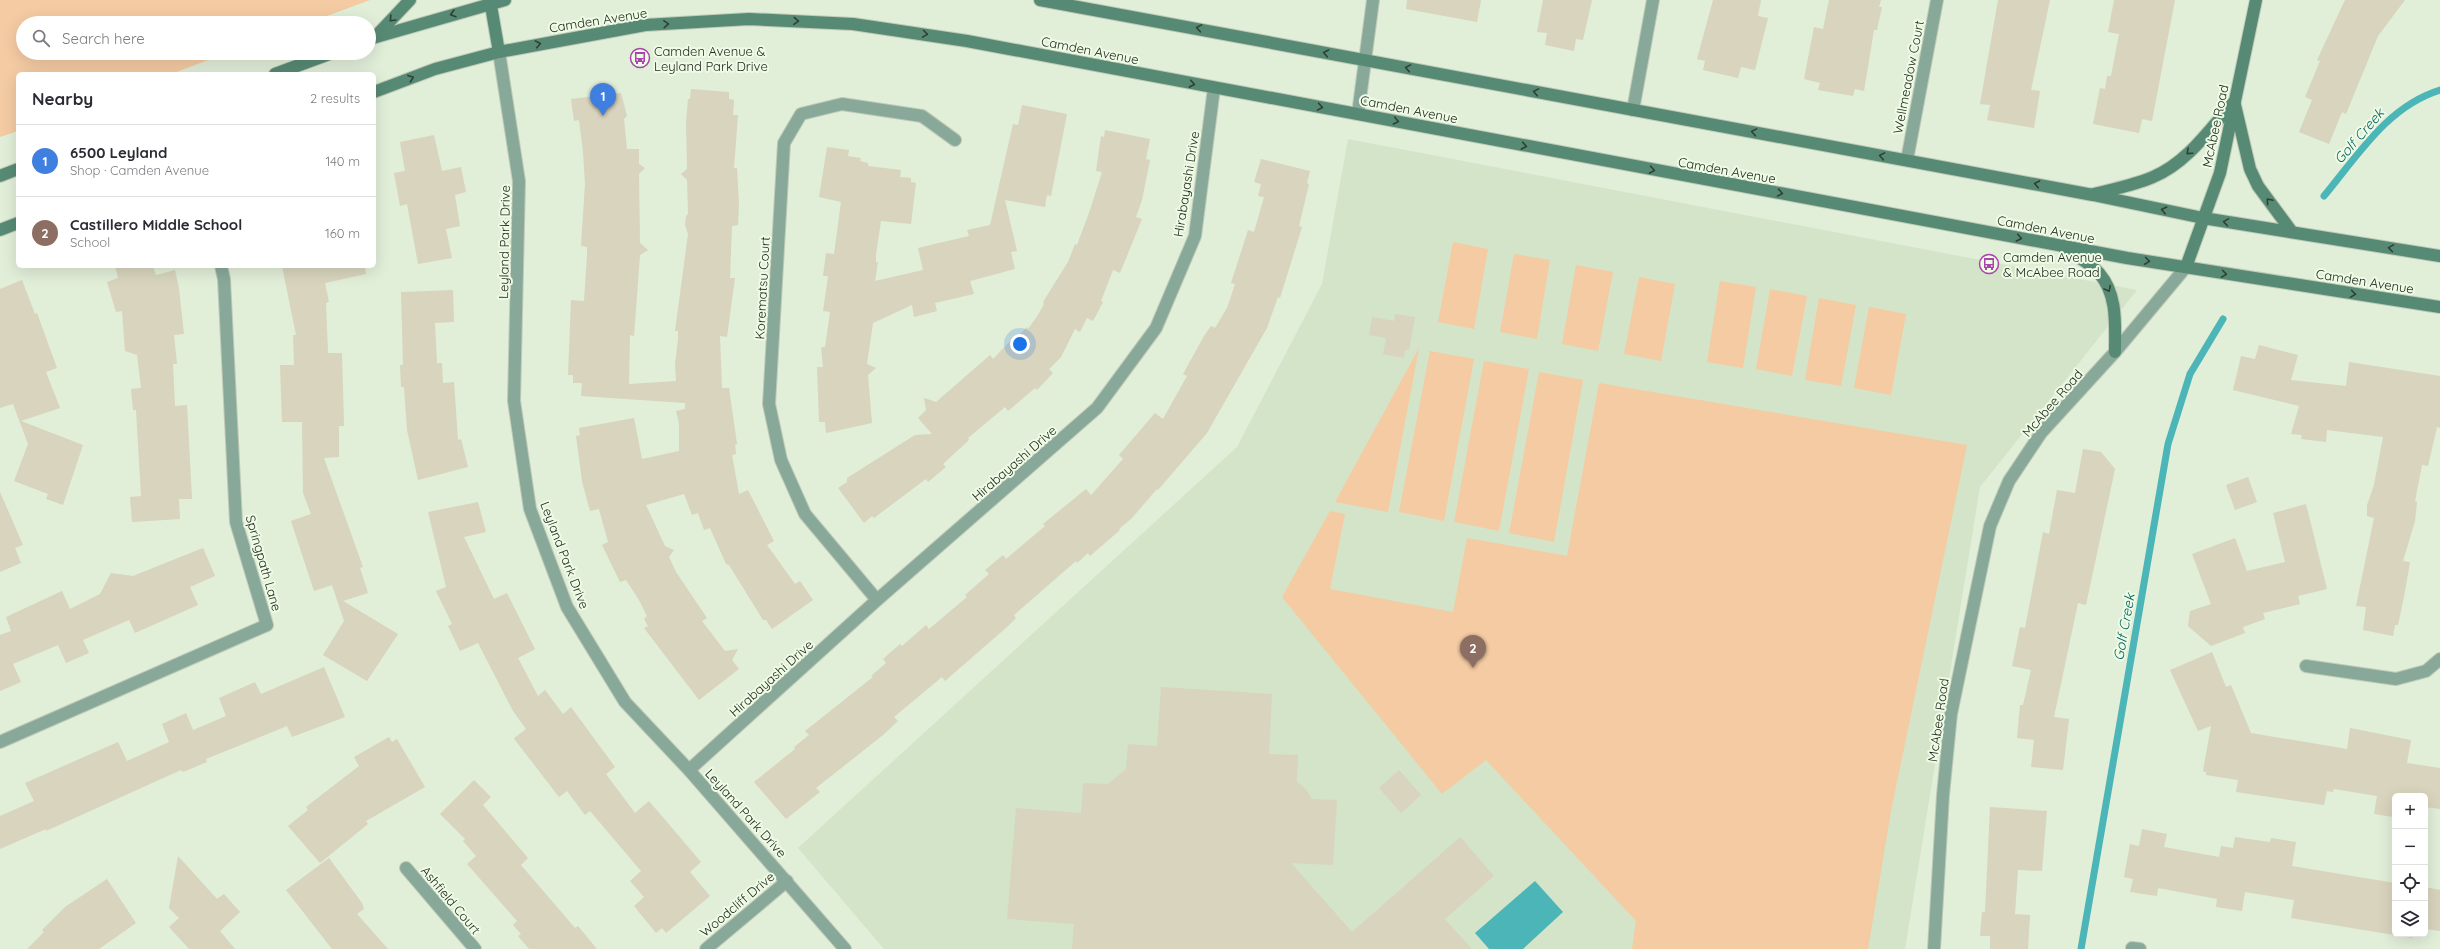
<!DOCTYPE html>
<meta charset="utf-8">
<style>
:root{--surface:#fff;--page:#f7f7f7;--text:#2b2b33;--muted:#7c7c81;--line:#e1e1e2;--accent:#0b8043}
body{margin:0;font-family:Quicksand,sans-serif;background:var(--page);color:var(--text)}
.controls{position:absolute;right:12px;bottom:12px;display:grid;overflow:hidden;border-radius:6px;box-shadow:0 4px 16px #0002}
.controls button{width:36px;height:36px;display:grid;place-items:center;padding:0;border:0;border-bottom:1px solid var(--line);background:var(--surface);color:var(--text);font:20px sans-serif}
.you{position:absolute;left:1020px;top:344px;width:14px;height:14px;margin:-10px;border:3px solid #fff;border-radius:50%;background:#1a73e8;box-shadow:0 0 0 6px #1a73e833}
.badge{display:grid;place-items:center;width:26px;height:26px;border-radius:50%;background:var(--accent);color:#fff;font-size:13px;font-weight:700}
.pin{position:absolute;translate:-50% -33px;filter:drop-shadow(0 1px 2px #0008)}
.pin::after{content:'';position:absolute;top:21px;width:14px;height:12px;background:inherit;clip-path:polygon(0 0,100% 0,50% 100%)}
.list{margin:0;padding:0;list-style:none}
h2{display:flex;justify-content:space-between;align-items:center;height:52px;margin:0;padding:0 16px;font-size:17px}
h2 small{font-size:13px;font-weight:400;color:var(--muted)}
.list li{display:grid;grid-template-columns:26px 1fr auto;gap:12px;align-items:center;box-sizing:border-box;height:72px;padding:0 16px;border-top:1px solid var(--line)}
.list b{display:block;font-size:15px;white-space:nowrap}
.list p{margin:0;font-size:13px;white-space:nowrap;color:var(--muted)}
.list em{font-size:13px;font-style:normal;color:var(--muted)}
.icon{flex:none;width:22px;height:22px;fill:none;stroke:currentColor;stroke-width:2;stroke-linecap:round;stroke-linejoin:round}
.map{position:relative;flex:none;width:2440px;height:949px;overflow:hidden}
.search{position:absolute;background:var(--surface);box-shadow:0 4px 16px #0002;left:16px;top:16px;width:360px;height:44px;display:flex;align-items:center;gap:10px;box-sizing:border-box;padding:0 14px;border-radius:22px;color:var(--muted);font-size:15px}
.panel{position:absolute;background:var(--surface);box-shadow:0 4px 16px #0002;left:16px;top:72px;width:360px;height:196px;border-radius:6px}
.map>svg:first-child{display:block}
.built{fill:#d4e4c8}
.green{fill:#f4cba3}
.water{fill:#4cb5b7}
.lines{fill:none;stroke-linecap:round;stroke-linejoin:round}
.stream{stroke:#4cb5b7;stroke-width:7}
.building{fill:#d8d4bd}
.street-casing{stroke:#bfcab7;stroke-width:14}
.secondary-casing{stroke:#bfcab7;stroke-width:14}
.street{stroke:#88a99a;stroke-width:12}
.secondary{stroke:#578a74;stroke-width:12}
.oneway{stroke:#2f4034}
.labels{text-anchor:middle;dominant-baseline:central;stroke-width:4;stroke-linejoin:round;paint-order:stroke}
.street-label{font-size:13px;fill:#22271f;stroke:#eefbe5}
.poi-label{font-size:13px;fill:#22271f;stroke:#eefbe5;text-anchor:start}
.water-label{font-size:14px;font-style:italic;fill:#096466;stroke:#eefbe5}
</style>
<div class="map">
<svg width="2440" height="949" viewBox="0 0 2440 949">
<rect width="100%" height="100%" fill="#e1eed8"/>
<path class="built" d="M1348,139l789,151 -157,197 -75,462h-1021l-86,-101 439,-401 85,-163z"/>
<g class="green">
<path d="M0,0h370l-62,23h-285v30h204l-56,21h-153v57l-18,6z"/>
<path d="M1453,242l35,7 -14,80 -36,-7z"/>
<path d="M1514,254l36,6 -13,79 -37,-7z"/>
<path d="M1576,265l37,7 -15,79 -36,-7z"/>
<path d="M1639,277l36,7 -14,77 -37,-7z"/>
<path d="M1720,281l36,6 -13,81 -36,-6z"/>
<path d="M1770,289l37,7 -15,80 -36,-7z"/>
<path d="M1819,298l37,7 -15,81 -36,-6z"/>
<path d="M1869,307l37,7 -15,81 -37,-7z"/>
<path d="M1419,348l-31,164 -53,-10z"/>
<path d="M1430,351l44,8 -30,162 -45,-9z"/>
<path d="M1484,361l45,8 -30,162 -45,-9z"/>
<path d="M1539,372l44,8 -29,162 -45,-9z"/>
<path d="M1599,383l368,62 -76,366 -23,138h-236l4,-28 -150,-161 -44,34 -160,-197 48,-86 15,3 -15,75 123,23 14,-74 100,18z"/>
</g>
<path class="water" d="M1535,881l28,31 -40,37h-34l-14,-16z"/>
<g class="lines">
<g class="stream">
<path d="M2324,196c34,-41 64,-90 116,-106"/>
<path d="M2081,949l87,-505 22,-70 33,-55"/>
</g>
</g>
<g class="building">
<path d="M1407,0h74l-4,22 -71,-13z"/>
<path d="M1543,0h49l-9,40 -7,-1 -2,12 -29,-6 2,-12 -10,-1z"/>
<path d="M1713,0h48l-3,16 10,2 -13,52 -14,-3 -3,11 -35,-8 2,-9 -8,-2z"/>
<path d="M1829,0h52l-2,7h3l-5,23h-3l-10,61 -9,-2 -2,7 -35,-6 2,-7 -16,-4 10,-52 9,2z"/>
<path d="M1998,0h52l-19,90 9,1 -6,37 -47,-8 3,-15 -10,-1z"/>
<path d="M2114,0h61l-23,121 -10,-2 -3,14 -46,-9 7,-36 5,1 2,-13h4l8,-42 -11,-2z"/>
<path d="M2345,0h60l-27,36 -32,78 -4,-2 -13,32 -30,-12 13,-32 -7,-3 15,-36 -3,-1z"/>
<path d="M691,89l38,3v7l5,1 -1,15h5l-4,53h3l2,36 -1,21 -6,1 -2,52h5l-8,59 -7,-1 2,52h7l8,56 -2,1 1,9 -4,1 7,39 9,-4 26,51 -7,4 28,39 5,-3 13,19 -41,29 -6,-9h-3l-34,-55 -3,-1 -16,-36 -6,2 -6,-17 -6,2 -8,-21 -38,11 19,41 9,4 -5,7 7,15 31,46 -5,3 23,30 13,-2 -6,11 7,9 -40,31 -55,-72 4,-2 -4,-7 3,-3 -8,-16 -13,-20 -6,2 -18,-37 6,-3 -9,-33 -9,2 -8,-30 -6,-45 4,-1 -1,-7 55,-10 8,41 37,-8v-28l-3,-12 9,-2v-6l-104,-7 1,-13h-9v-8h-5l3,-75 13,1 3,-46v-8l-6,-1 4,-62 -2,-32 -4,-32 -5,1 -3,-22 50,-6 6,23 -3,3 3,30h12v15l6,4 -6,6 1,69 8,7 -8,5 -6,81 -4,-1 -1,49 47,-3 -1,-17 3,-25v-8h-3l13,-97 -3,-9 1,-9 2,-2 -1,-34 -6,-6 6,-5 -1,-47 2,-23h2z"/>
<path d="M1022,105l45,9 -16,82 -4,-1 -2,12 -40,-7 12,51 -6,1 4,17 -45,12 4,13 -39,9 2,8 -23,6 -2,-12 -39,18 -6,41 9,4 -8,7 4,48 -46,10 -1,-11h-6l-2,-55h6l-2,-20h4l5,-35 -7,-1 5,-35h-5l3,-23 8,1 7,-52 -22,-5 8,-50 22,3 -1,6 13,2 -1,3 8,2v3l33,4 -1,7 11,1v4l5,1 -5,41 -30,-3 -5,33v8h2l-3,19 48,-11 -5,-22 51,-12 -2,-6 23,-5 23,-101 5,1z"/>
<path d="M1105,130l45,9 -4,20 4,1 -8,40 -6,17 6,2 -22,54 -7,-3 -12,31 2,1 -10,19 -6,-3 -7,14 -5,-3 -14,28 -12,12 4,4 -16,17 -2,-2 -27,23 -3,-4 -37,31 1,2 -26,24 3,3 -18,15 -2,-3 -52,39 -2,-2 -8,7 -26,-35 9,-6v-4l68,-43 17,-1 -14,-16 8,-8 -2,-12 12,4 54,-47 3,4 23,-24 2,1 9,-9 1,2 10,-14 6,-11 -1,-2 25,-40 7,-18 2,1 13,-35 12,-38 -6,-1 5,-35 3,1z"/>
<path d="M434,135l8,36 19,-4 5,25 -11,3 5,31 -14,3 6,29 -34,6 -11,-60 -7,2 -6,-33 11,-2 -5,-29z"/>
<path d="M1261,159l49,12 -3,12 2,1 -10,42 3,1 -22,71 -2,-1 -11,31 -60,105 -49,57 -1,-1 -26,30 -12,10 1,1 -30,26 -2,-3 -11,10 -1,-2 -62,54 2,3 -9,9 -62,54 -3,-4 -48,40 4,4 -15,14 -67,53 4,4 -34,27 -32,-37 41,-33 -1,-2 15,-12 -4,-4 68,-54 -2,-1 15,-13 -3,-4 17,-15 2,2 24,-21 3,4 38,-32 -2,-2 24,-21 -4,-4 18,-15 3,4 39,-33 -2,-2 43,-35 5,6 32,-36 -4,-4 36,-42 8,6 24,-43 -4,-2 21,-38 7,-10 4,2 12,-20 8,-24 -4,-1 10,-31 7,-22 6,2 10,-35 -6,-1 3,-12 -7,-2z"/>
<path d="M115,266h38l3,9 19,-5 4,18 5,46 -10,1 3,29h-4l2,42 12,-1 5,94h-13l1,20 -48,3 -2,-25 11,-1 -5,-86h-3l-2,-21 10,-1 -4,-33 -12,-4 -3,-40 -6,1 -9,-30 11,-4z"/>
<path d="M282,266h83l1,8 -41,9 4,19 -3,1 2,50h14l2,73h-5v31l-15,1 39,109 -3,1 8,25 -25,8 55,33 -31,47 -44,-26 21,-34 -12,-36 -18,6 -23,-70 20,-7 -8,-21 -1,-71h-20l-2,-57h14l-1,-30h3z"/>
<path d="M22,280l13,34 2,-1 20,55 -11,4 14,36 -39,13 62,24 -20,60 -17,-6 2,-5 -34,-13 14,-37 -15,-40 -13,4v-119z"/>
<path d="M453,290l1,32 -19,1 2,40h5l1,20 11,-1 4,58 3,-1 7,28 -50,13 -11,-50 -3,-43h-3l-1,-22h3l-2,-73z"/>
<path d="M1395,314l20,3 -6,33h-4l-1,8 -21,-4 3,-16 -17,-3 3,-18 22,4z"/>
<path d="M2259,345l39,10 -7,25 55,6 3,-24 91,14v52l-3,-1 -9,39 -6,-1 -7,36 2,1 -2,19 -12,40 7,1 -6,35 -6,28h-3l-2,11 -30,-6 3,-23 -10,-1 18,-88 -7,-2v-11l7,-20 9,-48 -56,-7 -1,12 -25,-3 1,-4 -11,-1 8,-28 -66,-16 8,-34 14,3z"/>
<path d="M2083,449l18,3 14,17 -29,136 -8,-2 -24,114 15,2 -6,51 -32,-3 3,-27 -17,-2 3,-33h3l8,-35 -19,-4 8,-39 5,1 18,-96 6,2 8,-44 18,3z"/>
<path d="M2248,477l9,25 -22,8 -9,-25z"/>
<path d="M0,492l23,53 -8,3 6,15 -21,9z"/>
<path d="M478,502l8,30 -22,5 30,62 13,-6 28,56 -17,9 20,38 7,-6 18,24 8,-7 44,60 -9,7 29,39 14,-12 52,61 -11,10 20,24 -44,37 -4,-5 -6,5 -22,-27 10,-9 -14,-16 11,-10 -51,-60 -5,4 -18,-24 -8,6 -44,-57 -1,-2 12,-9 -13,-18 -35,-68 -18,8 -12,-25 4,-2 -16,-33 10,-4 -18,-75z"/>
<path d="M2306,504l21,85 -29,7 2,8 -37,9 2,6 -22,8 2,6 -34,13 -23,-20 2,-15 21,-7 -19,-50 43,-16 12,33 38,-9 -12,-49z"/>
<path d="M203,548l12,28 -25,11 8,18 -63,28 -6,-13 -46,20 6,13 -23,10 -8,-18 -45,19 8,18 -21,9v-56l11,-4 -5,-14 56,-26 8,18 30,-15 11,-21 22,3z"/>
<path d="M2212,652l14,35 5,-2 20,48 96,16 3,-21 61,12 -4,23 33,5v41l-15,-2v-11h-30l-2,21 -19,-3 3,-18 -43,-7 -1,3 -6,-1 -3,14 -88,-13 2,-12 -32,-5v-3l-3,-1 8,-45 -13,5 -28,-61z"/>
<path d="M324,667l21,50 -53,20 -5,-11 -81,33 1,3 -24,10 -2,-2 -135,61v-2l-46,20v-33l34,-15 -9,-18 93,-41 9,19 42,-19 -7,-18 24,-11 7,17 33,-14 -7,-18 36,-16 6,12z"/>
<path d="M1161,687l111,7 -3,60 29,1 -1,27 9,7 6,10 25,1 -4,65 -42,-2 61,69 108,-95 34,39 -49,43 27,30h-400l2,-25 -67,-5 9,-111 65,5 2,-30 25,1 18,-15 2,-25 29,2z"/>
<path d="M389,737l3,5 5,-3 28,48 -59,34 2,3 -48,39 -32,-37 20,-16 -2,-3 53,-41 -5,-9z"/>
<path d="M1399,770l22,25 -20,18 -22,-25z"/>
<path d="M474,780l17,17 -8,8 45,53 -7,7 54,63 3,-2 19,23h-68l-11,-13 3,-2 -8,-9 4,-4 -50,-57 9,-8 -13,-15 2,-2 -25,-25z"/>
<path d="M1990,807l57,4 -5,60 -24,-1 -3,44 15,1 -2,34h-38v-13h-10l2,-24h3z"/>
<path d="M2142,829l25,5 -3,13 55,10 2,-11 12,2 2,-11 35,5 1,-4 25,4 -4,24 103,17v51h18l-1,4 -121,-20 3,-18 -49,-8 -3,19 -26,-4 1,-8 -59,-11 -1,8 -27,-4 3,-13 -9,-2 6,-33 9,2z"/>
<path d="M178,856l39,43 7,-5 16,18 -20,19 15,18h-46l-20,-22 10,-9 -10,-10z"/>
<path d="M329,858l33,45 2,6 -7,5 31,35h-56l-46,-59z"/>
<path d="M107,879l29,44 -37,26h-72l17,-17 -2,-2 23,-23z"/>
<path d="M2425,887l15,3v41l-15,-2z"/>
</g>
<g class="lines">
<g class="street-casing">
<g id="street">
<path d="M499,52l20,129 -5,220 16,108 37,98 58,95 64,68 156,179"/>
<path d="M1633,110l20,-110"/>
<path d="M1358,114l15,-114"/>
<path d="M1907,160l30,-160"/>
<path d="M877,600l-72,-86 -24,-54 -12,-56 15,-261 17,-29 41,-10 80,12 33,24"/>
<path d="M2306,666l90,13 30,-8 14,-12"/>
<path d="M0,742l267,-117 -31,-103 -12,-243 -3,-13"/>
<path d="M689,770l188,-170 220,-192 59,-80 39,-92 19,-148"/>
<path d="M406,868l69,81"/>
<path d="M2132,948l8,1"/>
<path d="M706,949l81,-68"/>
<path d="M1934,949l9,-154 8,-81 39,-188 19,-45 32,-48 74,-81 71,-85"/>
</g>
</g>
<g class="secondary-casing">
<g id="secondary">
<path d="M490,0l9,52"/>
<path d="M1040,0l1053,195 110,23 237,38"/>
<path d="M375,37l35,-37"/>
<path d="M369,39l136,-39"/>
<path d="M275,74l57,-21"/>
<path d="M374,92l61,-23 64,-17 146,-27 104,-6 104,5 114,17 1160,217 313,49"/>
<path d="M2235,105l15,64 8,17 34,46"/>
<path d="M0,176l18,-7"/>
<path d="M2094,194c19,-5 41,-9 59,-17 34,-14 57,-48 80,-74"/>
<path d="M0,230l18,-7"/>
<path d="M2064,248c10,8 27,15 35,25 19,22 16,52 16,79"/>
<path d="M2186,267l34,-94 36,-173"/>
</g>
</g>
<use href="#street" class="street"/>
<use href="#secondary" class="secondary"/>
</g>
<defs><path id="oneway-chevron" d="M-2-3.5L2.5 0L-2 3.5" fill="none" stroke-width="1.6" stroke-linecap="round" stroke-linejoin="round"/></defs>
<g class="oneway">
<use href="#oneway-chevron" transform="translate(453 14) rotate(164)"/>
<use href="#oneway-chevron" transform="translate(392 19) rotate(134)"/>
<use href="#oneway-chevron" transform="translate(796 21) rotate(3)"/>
<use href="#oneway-chevron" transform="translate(666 24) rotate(-4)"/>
<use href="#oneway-chevron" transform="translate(1199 28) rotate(-170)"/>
<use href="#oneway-chevron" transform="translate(925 34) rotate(9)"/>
<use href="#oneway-chevron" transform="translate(538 44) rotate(-11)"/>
<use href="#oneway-chevron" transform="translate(1326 53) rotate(-169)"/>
<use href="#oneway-chevron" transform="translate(1408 68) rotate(-170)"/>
<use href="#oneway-chevron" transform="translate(411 78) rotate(-20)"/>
<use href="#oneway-chevron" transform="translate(1192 84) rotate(11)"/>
<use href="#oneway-chevron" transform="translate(1536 92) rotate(-170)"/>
<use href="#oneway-chevron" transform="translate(1320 107) rotate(10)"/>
<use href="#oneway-chevron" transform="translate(1396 121) rotate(11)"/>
<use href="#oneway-chevron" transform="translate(1754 132) rotate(-170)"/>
<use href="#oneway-chevron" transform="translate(1524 146) rotate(11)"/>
<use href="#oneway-chevron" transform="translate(2189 152) rotate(138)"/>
<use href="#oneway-chevron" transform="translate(1882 156) rotate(-170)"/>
<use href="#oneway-chevron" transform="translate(1652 170) rotate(10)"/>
<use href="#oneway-chevron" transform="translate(2037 184) rotate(-169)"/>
<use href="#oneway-chevron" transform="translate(1780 193) rotate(10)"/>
<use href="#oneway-chevron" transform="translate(2269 201) rotate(-130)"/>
<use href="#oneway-chevron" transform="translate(2164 210) rotate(-168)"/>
<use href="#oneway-chevron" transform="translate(2226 222) rotate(-171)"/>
<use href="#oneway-chevron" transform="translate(2019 238) rotate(11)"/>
<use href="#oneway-chevron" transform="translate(2391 248) rotate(-171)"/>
<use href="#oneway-chevron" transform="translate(2147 261) rotate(8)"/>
<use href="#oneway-chevron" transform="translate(2224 274) rotate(9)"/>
<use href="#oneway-chevron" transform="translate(2108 289) rotate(62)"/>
<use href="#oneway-chevron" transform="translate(2353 294) rotate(9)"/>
</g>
<defs>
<g id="bus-ring" transform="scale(1)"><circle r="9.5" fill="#eefbe5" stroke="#a945ab" stroke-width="1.5"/><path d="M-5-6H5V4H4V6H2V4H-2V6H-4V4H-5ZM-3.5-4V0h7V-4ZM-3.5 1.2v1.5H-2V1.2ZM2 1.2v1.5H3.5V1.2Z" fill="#a945ab"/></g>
</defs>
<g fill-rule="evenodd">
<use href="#bus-ring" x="640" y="58"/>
<use href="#bus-ring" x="1989" y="264"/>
</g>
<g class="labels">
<g class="street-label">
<text transform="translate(598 20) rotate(-9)">Camden Avenue</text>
<text transform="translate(1090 50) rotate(11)">Camden Avenue</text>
<text transform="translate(1908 77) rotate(-79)">Wellmeadow Court</text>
<text transform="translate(1409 109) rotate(11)">Camden Avenue</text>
<text transform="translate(2215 126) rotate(-78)">McAbee Road</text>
<text transform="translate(1727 170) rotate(10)">Camden Avenue</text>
<text transform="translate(1186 184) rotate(-81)">Hirabayashi Drive</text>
<text transform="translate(2046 229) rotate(11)">Camden Avenue</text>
<text transform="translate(504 242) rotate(-89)">Leyland Park Drive</text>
<text transform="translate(2365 281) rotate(9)">Camden Avenue</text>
<text transform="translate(762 288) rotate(-87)">Korematsu Court</text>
<text transform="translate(2052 403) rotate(-49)">McAbee Road</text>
<text transform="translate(1014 463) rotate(-41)">Hirabayashi Drive</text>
<text transform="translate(565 555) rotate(69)">Leyland Park Drive</text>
<text transform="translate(264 563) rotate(74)">Springpath Lane</text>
<text transform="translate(771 678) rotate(-42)">Hirabayashi Drive</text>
<text transform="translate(1938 720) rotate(-82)">McAbee Road</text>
<text transform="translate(746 813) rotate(48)">Leyland Park Drive</text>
<text transform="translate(451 900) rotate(50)">Ashfield Court</text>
<text transform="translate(737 904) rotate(-40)">Woodcliff Drive</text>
</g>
<g class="poi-label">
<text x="654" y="51">Camden Avenue &amp;<tspan x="654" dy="15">Leyland Park Drive</tspan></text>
<text x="2003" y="257">Camden Avenue<tspan x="2003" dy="15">&amp; McAbee Road</tspan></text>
</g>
<g class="water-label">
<text transform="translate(2359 136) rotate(-49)">Golf Creek</text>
<text transform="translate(2124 627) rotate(-80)">Golf Creek</text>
</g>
</g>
</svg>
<div class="controls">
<button>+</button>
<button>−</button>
<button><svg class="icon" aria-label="locate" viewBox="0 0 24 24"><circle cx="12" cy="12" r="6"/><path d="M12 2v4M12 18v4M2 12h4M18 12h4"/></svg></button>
<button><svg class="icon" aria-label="layers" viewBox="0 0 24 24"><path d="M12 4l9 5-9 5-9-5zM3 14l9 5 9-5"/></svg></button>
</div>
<div class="you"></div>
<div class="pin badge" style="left:603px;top:116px;background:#3f7fe0">1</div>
<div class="pin badge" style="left:1473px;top:668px;background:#8d6e63">2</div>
<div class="search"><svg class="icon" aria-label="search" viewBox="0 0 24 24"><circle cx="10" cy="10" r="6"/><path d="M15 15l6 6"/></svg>Search here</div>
<section class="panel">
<h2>Nearby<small>2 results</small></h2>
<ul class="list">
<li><span class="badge" style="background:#3f7fe0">1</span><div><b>6500 Leyland</b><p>Shop · Camden Avenue</p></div><em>140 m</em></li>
<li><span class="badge" style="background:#8d6e63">2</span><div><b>Castillero Middle School</b><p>School</p></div><em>160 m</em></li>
</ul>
</section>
</div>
